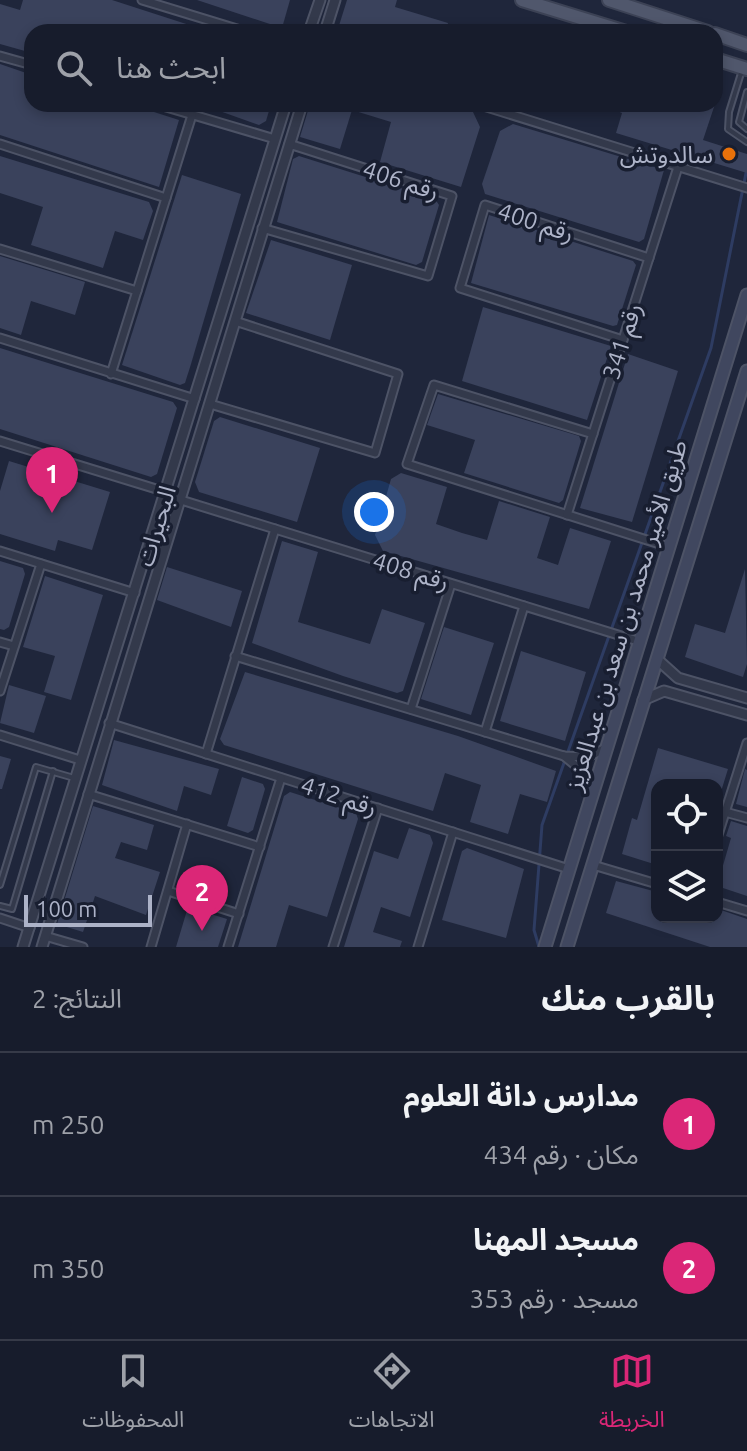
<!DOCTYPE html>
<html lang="ar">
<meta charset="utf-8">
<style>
:root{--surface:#171c2c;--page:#242938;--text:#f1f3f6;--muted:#9ea1a9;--line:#363a48;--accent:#db2777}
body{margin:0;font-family:Ubuntu,"Noto Sans Arabic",sans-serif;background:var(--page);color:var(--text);direction:rtl}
.controls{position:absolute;right:24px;bottom:24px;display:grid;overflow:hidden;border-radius:16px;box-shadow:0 4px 12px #0003}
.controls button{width:72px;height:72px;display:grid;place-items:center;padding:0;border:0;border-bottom:2px solid var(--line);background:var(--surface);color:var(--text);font:40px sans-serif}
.scale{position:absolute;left:24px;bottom:20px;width:128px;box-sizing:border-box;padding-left:8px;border:4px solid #adb3c8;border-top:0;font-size:22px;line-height:28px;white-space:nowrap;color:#adb3c8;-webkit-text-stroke:6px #181e30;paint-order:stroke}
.you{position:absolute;left:374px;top:512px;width:28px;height:28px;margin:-20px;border:6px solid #fff;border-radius:50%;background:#1a73e8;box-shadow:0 0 0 12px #1a73e833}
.badge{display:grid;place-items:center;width:52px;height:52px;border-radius:50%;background:var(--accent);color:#fff;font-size:26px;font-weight:700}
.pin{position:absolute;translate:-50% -66px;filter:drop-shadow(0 2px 4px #0008)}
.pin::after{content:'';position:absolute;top:42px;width:28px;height:24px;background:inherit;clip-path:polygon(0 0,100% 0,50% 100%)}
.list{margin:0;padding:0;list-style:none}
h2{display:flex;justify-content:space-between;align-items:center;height:104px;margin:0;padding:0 32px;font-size:34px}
h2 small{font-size:26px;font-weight:400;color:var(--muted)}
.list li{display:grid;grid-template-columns:52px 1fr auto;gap:24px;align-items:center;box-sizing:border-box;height:144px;padding:0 32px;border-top:2px solid var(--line)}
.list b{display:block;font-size:30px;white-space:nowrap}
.list p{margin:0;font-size:26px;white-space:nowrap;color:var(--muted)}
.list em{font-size:26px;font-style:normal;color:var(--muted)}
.icon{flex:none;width:44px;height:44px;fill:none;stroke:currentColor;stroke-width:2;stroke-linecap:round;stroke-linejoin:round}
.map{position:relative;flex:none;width:747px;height:947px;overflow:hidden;direction:ltr}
.search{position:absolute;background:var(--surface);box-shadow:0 4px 12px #0003;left:24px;right:24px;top:24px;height:88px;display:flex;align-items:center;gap:20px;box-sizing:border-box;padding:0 28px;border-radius:24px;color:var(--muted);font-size:30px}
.sheet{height:392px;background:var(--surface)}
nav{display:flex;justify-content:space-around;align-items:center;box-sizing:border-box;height:112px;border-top:2px solid var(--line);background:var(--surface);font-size:22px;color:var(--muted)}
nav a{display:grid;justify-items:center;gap:4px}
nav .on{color:var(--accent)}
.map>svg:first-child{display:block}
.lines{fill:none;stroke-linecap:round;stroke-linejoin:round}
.stream{stroke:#2e3c62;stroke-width:3}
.building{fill:#3a425c}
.service-casing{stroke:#4d5366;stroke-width:8}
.minor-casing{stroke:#4d5366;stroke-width:11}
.tertiary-casing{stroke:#4d5366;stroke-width:13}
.secondary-casing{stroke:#4d5366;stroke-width:15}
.primary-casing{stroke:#3c4255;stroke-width:16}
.service{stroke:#33394b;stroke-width:4}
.minor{stroke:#33394b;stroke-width:7}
.tertiary{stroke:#33394b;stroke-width:9}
.secondary{stroke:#40475f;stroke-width:11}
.primary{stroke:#50576c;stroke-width:12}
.food-dot{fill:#e8710a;stroke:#181e30;stroke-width:3}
.labels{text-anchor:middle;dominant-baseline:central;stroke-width:7;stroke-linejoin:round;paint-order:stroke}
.poi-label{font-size:24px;fill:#adb3c8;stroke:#181e30;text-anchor:end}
.street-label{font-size:24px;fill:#adb3c8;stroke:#181e30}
</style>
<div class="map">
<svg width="747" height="947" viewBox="0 0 747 947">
<rect width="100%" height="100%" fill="#1f263b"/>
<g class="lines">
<path class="stream" d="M539,947l-5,-17 8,-105 169,-477 36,-180"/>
</g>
<g class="building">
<path d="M23,0h89l99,32h-179v21l-32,-9v-40l20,6z"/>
<path d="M197,0h93l-8,28z"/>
<path d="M347,0h50l-2,7 53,16 -2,9 -58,-3 -1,3h-50z"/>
<path d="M0,64l32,11v29h97l50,16 -20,67 -159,-52z"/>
<path d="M200,104h71l-5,17 -7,4z"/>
<path d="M310,104h142l21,8 7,15 -19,60 -81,-25 11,-40 -39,-12 -12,39 -40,-12z"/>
<path d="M600,104h115l-12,36 44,14v19l-131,-40 6,-20z"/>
<path d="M513,124l151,46 -20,69 -5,3 -154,-48 -3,-10 18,-53z"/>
<path d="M0,156l149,46 4,9 -10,29 -28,-9 -12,37 -72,-23 12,-38 -43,-14z"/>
<path d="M299,156l136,43 4,6 -17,57 -6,3 -139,-43 16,-63z"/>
<path d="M182,175l59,19 -50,170 -6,19 -5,2 -58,-20z"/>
<path d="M489,215l144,46 3,4 -19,60 -4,1 -142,-43z"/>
<path d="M271,240l81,25 -22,75 -84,-27z"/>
<path d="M0,256l85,26 -10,33 -44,-14 -10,34 -21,-7z"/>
<path d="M483,307l128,39 -24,74 -125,-39z"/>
<path d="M0,348l173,54 4,6 -20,66 -6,3 -151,-48z"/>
<path d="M628,354l50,17 -46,151 -52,-14z"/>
<path d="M438,394l141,42 2,5 -18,59 -4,3 -95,-30 11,-33 -48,-15z"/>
<path d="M220,417l100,31 -23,74 -98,-30 -4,-10 19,-61z"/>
<path d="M9,461l101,31 -18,58 -34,-10 -3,11 -55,-17v-43z"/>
<path d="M401,473l46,14 -11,37 26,9 25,7 12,-39 51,16 -13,41 21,7 12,-37 41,13 -22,68 -206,-58 -8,-16 16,-56z"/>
<path d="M282,541l36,11 -20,70 72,22 12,-35 43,14 -22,68 -6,2 -54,-17 -91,-33z"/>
<path d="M0,561l23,7 2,6 -16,53 -5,3 -4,-1z"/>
<path d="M167,567l75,24 -11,36 -74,-27z"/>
<path d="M745,569l2,95 -4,13 -58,-20 10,-33 30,9z"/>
<path d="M45,576l58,19 -32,105 -27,-8 11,-36 -32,-9z"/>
<path d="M444,627l50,16 -23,72 -50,-16z"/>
<path d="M521,651l65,21 -21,69 -65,-20z"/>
<path d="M245,672l213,64 98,35 -9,31 -27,-8 -12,40 -38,-12 11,-37 -36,-12 -12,38 -209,-66 -4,-6z"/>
<path d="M9,685l37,11 -12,37 -34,-10z"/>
<path d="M114,740l105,29 -8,26 -27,-9 -7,25 -75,-26z"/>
<path d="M658,748l70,21 -9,29 -2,-13 -60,-3v83l-35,-11 10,-36 5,2z"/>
<path d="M0,756l11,3 -9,30h-2z"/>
<path d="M745,769l2,1v37l-11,-3z"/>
<path d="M242,777l21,7 2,5 -12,41 -5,3 -21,-7z"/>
<path d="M290,792l66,21 2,6 -31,98 -38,-12 -13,42h-38l46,-151z"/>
<path d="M93,806l61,19 -7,25 -26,-8 -6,16 45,14 -14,43 -51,-19 -12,36 -26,-8z"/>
<path d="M731,821l16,5v70l-30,-10 14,-48 -5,-2z"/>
<path d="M409,828l21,7 3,8 -23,74 -29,-10 -8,25 29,9 -2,6h-56l30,-96 24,8z"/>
<path d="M467,848l57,21 -18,69 -64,-18 20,-69z"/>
<path d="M616,881l41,11v25h60l1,-8 29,10v28h-37l-104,-34z"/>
<path d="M188,907l39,12 -9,28h-42z"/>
</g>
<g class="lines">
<g class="service-casing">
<g id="service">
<path d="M742,70l-13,42 -1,17 19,13"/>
<path d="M747,92l-8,30 8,7"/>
<path d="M0,885l36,-118 38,11"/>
<path d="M0,906l12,3 41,-138"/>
</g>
</g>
<g class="minor-casing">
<g id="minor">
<path d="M142,0l105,32"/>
<path d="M0,56l32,9"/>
<path d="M156,104l119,35"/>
<path d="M477,104l270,84"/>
<path d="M0,144l166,54"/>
<path d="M262,228l166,48 24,-80 -163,-52"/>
<path d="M0,249l137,42"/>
<path d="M0,338l195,61"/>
<path d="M623,340l-163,-52 25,-83 164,53"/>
<path d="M111,374l81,-259"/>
<path d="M210,404l165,49 23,-79 -163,-53"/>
<path d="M593,434l-159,-49 -27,79 262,83"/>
<path d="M0,441l166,51"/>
<path d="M181,500l460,142"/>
<path d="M567,515l111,-348"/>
<path d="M0,551l135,42"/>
<path d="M0,642l14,4"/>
<path d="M235,656l329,100 24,1 16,-8"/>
<path d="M0,691l41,-127"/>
<path d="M411,709l40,-125"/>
<path d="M109,723l460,146"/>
<path d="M485,732l39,-126"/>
<path d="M0,735l80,25"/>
<path d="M206,754l69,-225"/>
<path d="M564,756l22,18 6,16"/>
<path d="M88,794l172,53"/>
<path d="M725,812l22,6"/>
<path d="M717,838l30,-95"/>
<path d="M593,865l64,19"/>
<path d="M168,891l71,23"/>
<path d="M717,902l30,9"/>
<path d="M0,918l30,10"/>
<path d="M45,936l38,11"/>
<path d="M151,947l36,-123"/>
<path d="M228,947l53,-169"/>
<path d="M333,947l45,-139"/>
<path d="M418,947l35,-115"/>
</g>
</g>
<g class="tertiary-casing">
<g id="tertiary">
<path d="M309,32l11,-32"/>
<path d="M325,32l10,-32"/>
<path d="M658,660l20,18 69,20"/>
<path d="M643,700l21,-9 83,24"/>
<path d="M23,947l263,-843"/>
<path d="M42,947l260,-843"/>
</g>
</g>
<g class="secondary-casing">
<g id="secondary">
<path d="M545,947l202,-652"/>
<path d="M567,947l180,-576"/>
</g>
</g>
<g class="primary-casing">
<g id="primary">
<path d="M522,0l104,32"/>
<path d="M609,0l99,32"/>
<path d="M715,34l32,11"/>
<path d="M715,59l32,10"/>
</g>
</g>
<use href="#service" class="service"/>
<use href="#minor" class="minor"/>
<use href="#tertiary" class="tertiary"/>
<use href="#secondary" class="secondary"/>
<use href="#primary" class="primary"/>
</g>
<circle class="food-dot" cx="729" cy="154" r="8"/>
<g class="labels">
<g class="poi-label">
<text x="713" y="154">سالدوتش</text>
</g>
<g class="street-label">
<text transform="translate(401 180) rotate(18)">رقم 406</text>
<text transform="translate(536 222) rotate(18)">رقم 400</text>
<text transform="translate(622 341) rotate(-72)">رقم 341</text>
<text transform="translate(156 526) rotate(-73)">البحيرات</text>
<text transform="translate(411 571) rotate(17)">رقم 408</text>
<text transform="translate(626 615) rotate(-73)">طريق الأمير محمد بن سعد بن عبدالعزيز</text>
<text transform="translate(339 796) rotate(18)">رقم 412</text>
</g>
</g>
</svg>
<div class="controls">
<button><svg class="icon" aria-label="locate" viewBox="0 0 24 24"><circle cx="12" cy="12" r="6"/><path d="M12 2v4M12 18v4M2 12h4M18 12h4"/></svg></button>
<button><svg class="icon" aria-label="layers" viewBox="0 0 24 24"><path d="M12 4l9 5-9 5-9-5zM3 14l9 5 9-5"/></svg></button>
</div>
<div class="scale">100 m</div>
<div class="you"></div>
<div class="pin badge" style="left:52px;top:513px">1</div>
<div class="pin badge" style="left:202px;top:931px">2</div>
<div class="search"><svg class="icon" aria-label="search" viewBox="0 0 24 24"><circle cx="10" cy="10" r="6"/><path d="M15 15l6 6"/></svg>ابحث هنا</div>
</div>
<section class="sheet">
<h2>بالقرب منك<small>النتائج: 2</small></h2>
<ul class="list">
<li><span class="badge">1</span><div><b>مدارس دانة العلوم</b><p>مكان · رقم 434</p></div><em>250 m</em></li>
<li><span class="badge">2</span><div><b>مسجد المهنا</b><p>مسجد · رقم 353</p></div><em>350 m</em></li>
</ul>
</section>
<nav>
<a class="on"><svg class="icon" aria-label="map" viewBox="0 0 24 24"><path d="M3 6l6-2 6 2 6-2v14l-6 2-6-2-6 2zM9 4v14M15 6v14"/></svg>الخريطة</a>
<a><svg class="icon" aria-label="directions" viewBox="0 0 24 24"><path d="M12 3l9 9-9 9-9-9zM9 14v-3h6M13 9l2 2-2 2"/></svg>الاتجاهات</a>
<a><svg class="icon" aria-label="saved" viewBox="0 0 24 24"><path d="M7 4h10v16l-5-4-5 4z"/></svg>المحفوظات</a>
</nav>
